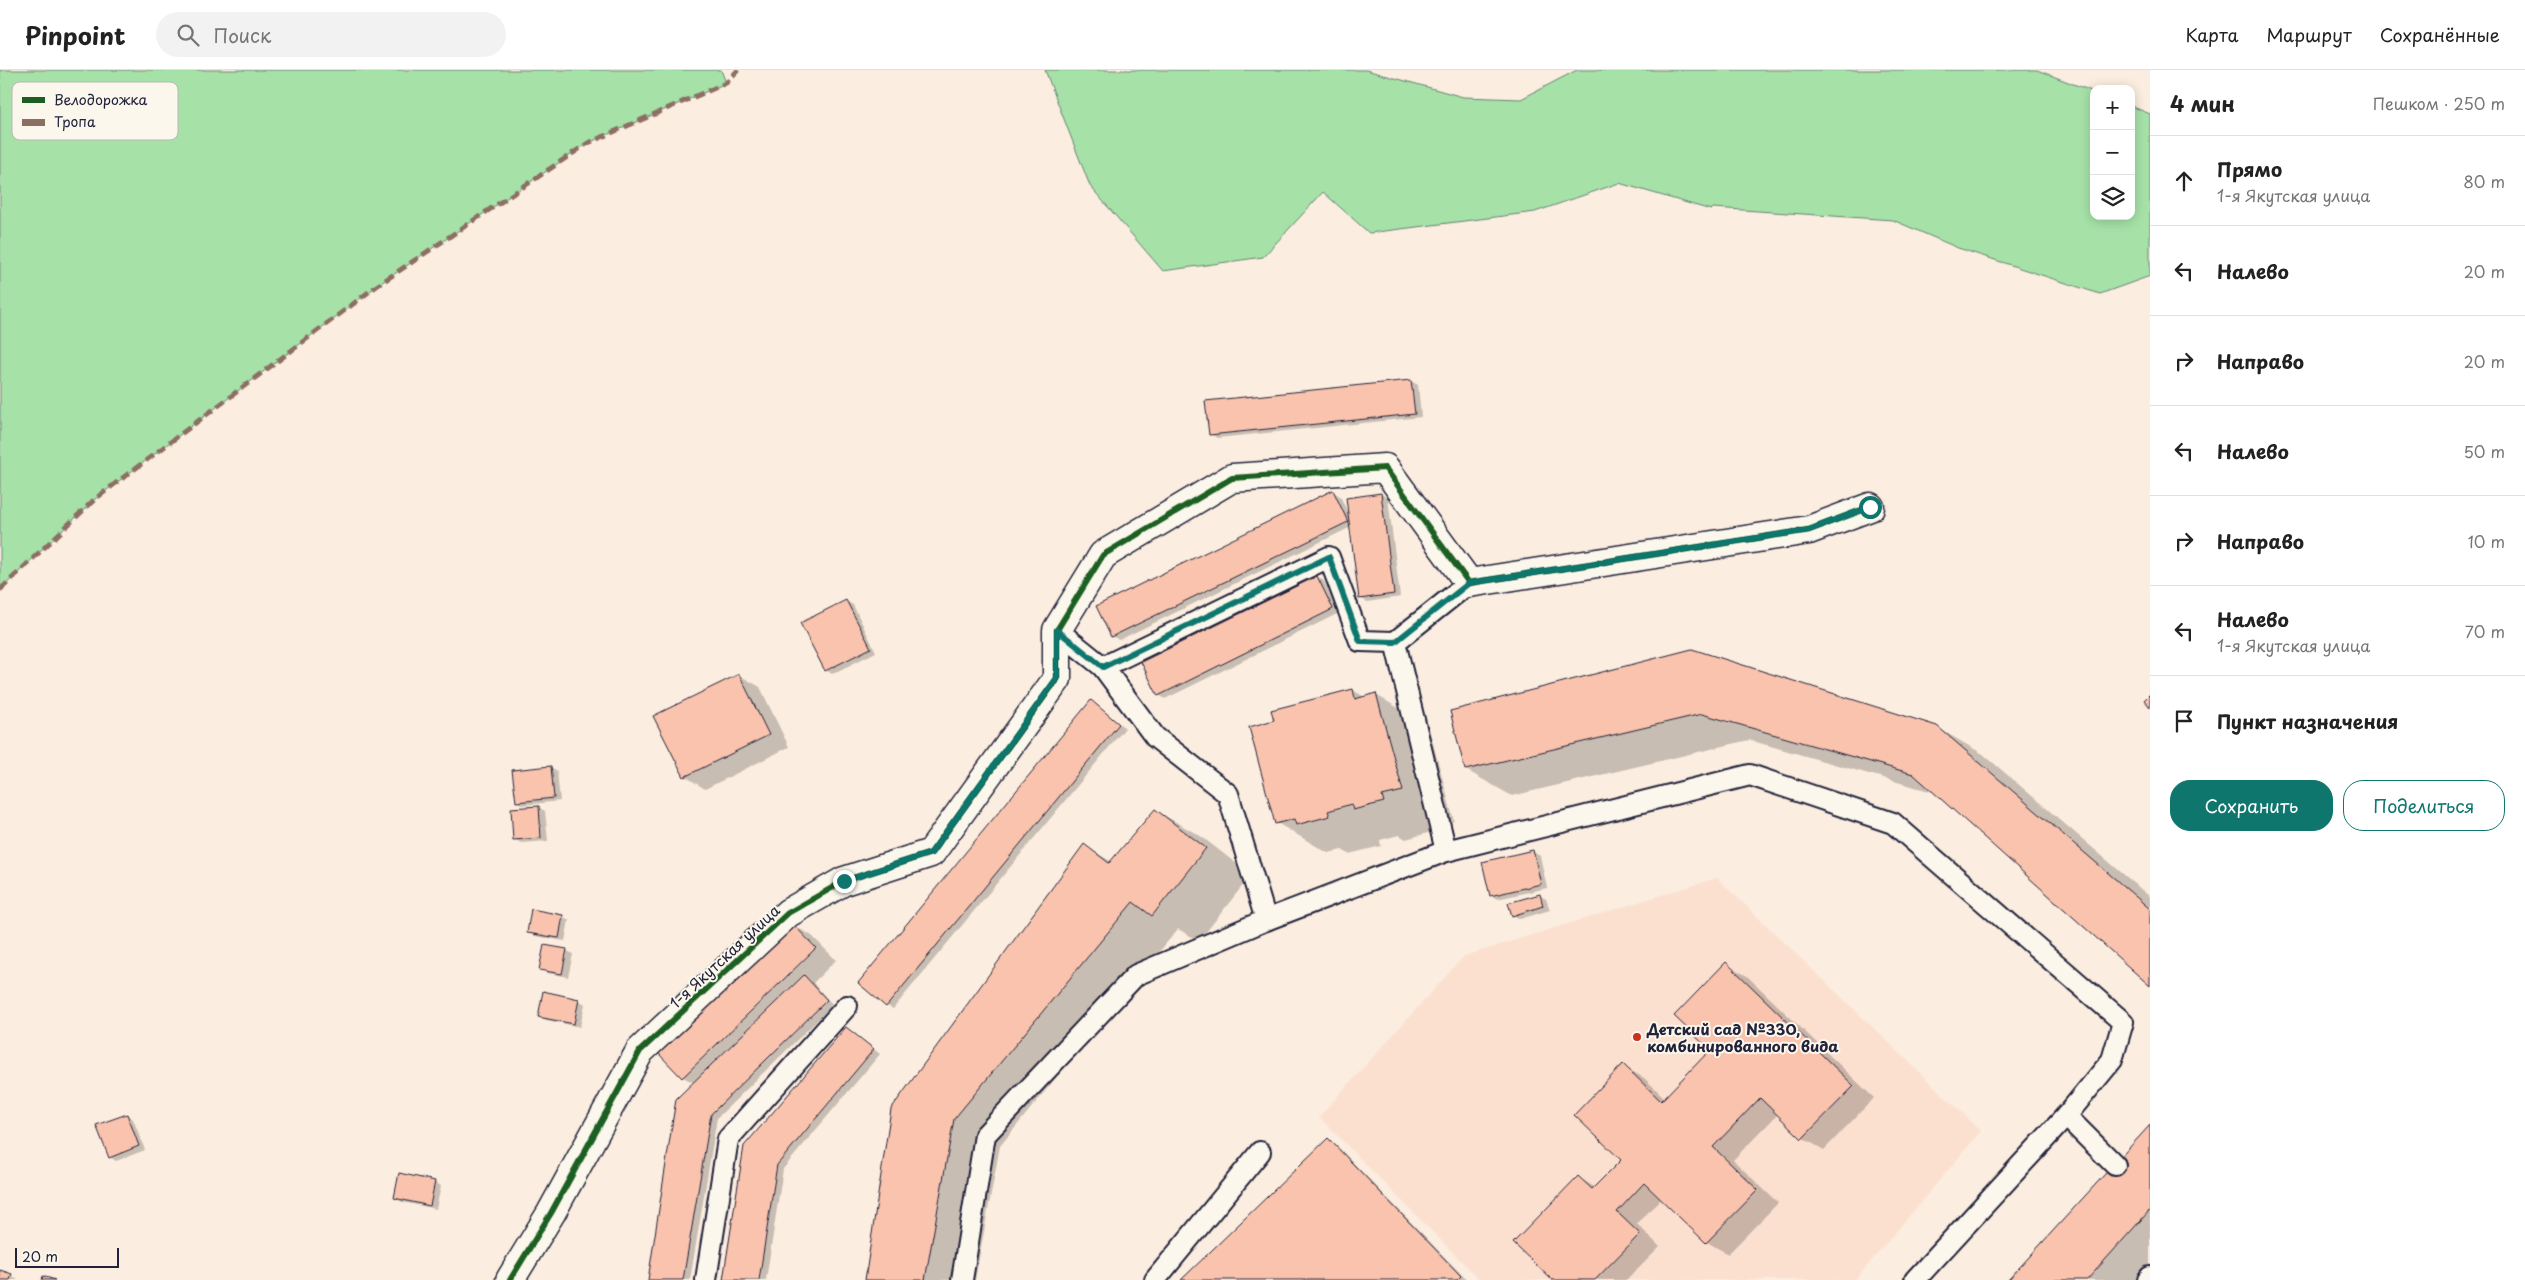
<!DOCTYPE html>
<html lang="ru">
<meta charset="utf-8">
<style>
:root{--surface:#fff;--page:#f2f2f2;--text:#222;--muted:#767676;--line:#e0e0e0;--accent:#0f766e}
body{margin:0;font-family:"Playpen Sans",sans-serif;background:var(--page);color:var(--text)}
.controls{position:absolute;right:15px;top:15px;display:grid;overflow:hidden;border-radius:10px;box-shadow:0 2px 12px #0003}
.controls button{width:45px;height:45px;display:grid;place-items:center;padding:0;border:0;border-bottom:1px solid var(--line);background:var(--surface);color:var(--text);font:25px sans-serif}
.scale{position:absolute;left:15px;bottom:12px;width:104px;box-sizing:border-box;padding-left:5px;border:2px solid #22223b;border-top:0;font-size:14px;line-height:18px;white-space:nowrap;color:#22223b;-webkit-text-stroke:4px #fbf7ec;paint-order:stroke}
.stop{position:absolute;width:15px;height:15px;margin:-11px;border:4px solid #0f766e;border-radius:50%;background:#fff}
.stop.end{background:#0f766e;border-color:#fff;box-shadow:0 1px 5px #0008}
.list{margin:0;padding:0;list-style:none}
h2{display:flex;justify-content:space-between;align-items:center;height:65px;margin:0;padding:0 20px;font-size:21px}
h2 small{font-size:16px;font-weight:400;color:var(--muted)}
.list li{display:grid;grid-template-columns:32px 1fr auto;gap:15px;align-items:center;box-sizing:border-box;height:90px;padding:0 20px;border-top:1px solid var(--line)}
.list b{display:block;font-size:19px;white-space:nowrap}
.list p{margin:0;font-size:16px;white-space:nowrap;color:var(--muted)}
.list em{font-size:16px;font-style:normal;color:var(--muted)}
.actions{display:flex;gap:10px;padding:15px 20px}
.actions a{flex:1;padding:11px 0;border:1px solid var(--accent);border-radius:20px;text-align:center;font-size:18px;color:var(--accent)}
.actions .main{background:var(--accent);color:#fff}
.icon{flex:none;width:28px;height:28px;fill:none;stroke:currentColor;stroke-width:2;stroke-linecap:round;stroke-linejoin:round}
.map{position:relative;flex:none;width:2150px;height:1210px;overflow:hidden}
header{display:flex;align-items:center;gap:30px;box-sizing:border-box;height:70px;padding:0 25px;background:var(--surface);border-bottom:1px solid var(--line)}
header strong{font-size:24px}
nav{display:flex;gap:28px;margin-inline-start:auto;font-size:18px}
.search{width:350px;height:45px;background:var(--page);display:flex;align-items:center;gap:12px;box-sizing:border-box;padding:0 18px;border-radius:28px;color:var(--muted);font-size:19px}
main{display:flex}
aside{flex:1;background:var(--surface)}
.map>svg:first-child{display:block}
.built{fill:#fbe0d0}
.green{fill:#a6e2a8;stroke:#648272}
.shadow{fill:#0003}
.building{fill:#fac3ad;stroke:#22223b}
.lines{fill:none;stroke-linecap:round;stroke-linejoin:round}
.lane-casing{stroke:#22223b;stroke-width:24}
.street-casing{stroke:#22223b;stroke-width:31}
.lane{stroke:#fbf7ec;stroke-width:20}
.street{stroke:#fbf7ec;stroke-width:28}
.quiet{stroke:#8d6e63;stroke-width:5;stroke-dasharray:10 5;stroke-linecap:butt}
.cycleway-casing{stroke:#fbf7ec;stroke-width:9}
.cycleway{stroke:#1b5e20;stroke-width:6}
.route{stroke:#0f766e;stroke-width:6}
.poi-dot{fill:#c8321e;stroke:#fbf7ec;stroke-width:2}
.labels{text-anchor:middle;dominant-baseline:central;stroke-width:4;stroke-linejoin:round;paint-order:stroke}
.street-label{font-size:15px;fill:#22223b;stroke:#fbf7ec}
.poi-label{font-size:15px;font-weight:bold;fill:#22223b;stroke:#fbf7ec;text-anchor:start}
.key{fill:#fbf7ec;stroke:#bab7b7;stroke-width:1}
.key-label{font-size:14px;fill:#22223b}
</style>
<header>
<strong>Pinpoint</strong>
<div class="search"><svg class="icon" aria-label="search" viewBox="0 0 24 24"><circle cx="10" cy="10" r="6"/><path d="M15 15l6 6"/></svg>Поиск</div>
<nav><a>Карта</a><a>Маршрут</a><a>Сохранённые</a></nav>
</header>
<main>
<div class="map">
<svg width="2150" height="1210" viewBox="0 0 2150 1210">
<rect width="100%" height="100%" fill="#fbeddf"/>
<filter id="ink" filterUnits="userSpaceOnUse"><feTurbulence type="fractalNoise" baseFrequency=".02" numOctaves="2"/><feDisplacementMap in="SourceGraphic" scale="10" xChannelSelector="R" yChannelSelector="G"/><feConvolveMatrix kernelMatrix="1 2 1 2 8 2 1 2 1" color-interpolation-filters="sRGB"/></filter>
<g filter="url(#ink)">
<path class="built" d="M1717,808l264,253 -126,149h-375l-161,-163 145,-161z"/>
<g class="green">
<path d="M0,0h721l5,13 -138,60 -210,142 -283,214 -95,91z"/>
<path d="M1045,0h321l97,27 58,2 56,-29h460l57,22v124h37v-110l19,8v162l-50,18 -142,-46 -65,-28 -180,-12 -2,2 -92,-27 -84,29 -166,21 -46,-41 -60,65 -100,14 -73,-85z"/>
</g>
<g class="shadow">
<path d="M1411,311l7,4 3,32 -204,21 -7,-4z"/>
<path d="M1333,422l7,4 9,19 -1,-16 33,-5 7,4 12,99 -33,5 -7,-4 -9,-71 -232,113 -7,-4z"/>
<path d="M1317,507l7,4 15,32 -174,86 -6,-4z"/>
<path d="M846,531l7,4 23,47 -44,22 -6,-4z"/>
<path d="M1692,580l244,77 47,27 167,143v87l-214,-191 -187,-53 -237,56 -46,-26z"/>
<path d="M739,605l21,12 29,60 -84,42 -20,-13z"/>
<path d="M1353,620l13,8 10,-3 52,30 26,96 -20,4 1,6 -29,8 -7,-4 -19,5 1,6 -32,8 -7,-4 -14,3 -51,-30 -2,-102z"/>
<path d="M1091,631l34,27 -232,281 -6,-3z"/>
<path d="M551,697l6,4 3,30 -37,4 -6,-4z"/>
<path d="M538,737l7,4 3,30 -27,2 -7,-4z"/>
<path d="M1155,740l47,27 49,38 -52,66 -21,-12 -178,217 -25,134h-109l219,-434 27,16z"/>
<path d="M1533,782l7,4 7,32 -50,11 -6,-4z"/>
<path d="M1539,825l7,4 4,11 -30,9 -7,-4z"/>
<path d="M562,846l7,4 -4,21 -30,-5 -7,-4z"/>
<path d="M791,854l21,12 24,24 -23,23 20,22 -116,113 -27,162h-41l45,-197 -11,-6z"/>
<path d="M566,880l7,4 -5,23 -21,-4 -6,-4z"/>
<path d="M1726,894l21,12 127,122 -50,52 -21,-12 -25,-24 -45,46 45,43 -50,51 -21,-12 -45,-44 -25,26 23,23 -33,33h-73l24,-103 18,11 27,-28v-94l21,12 21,20 47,-48z"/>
<path d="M578,930l7,4 -5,23 -34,-7 -7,-4z"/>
<path d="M847,959l33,25 -97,115 -17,111h-42l21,-134z"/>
<path d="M127,1045l6,4 12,31 -29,11 -6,-4z"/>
<path d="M2150,1056v154h-141z"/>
<path d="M1329,1070l6,4 132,136h-284z"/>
<path d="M434,1112l7,4 -5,23 -34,-7 -7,-4z"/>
<path d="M0,1201l11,4 7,5h-18z"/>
</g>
<g class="building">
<path d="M1411,310l4,34 -206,21 -4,-34z"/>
<path d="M1333,420l15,32 -237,115 -15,-31z"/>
<path d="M1381,423l13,101 -35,5 -13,-101z"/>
<path d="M1317,506l16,33 -175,87 -17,-34z"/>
<path d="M846,530l25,48 -46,23 -25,-48z"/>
<path d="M1692,579l245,77 213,183v77l-237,-212 -211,-60 -237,56 -15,-59z"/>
<path d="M739,604l30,61 -85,42 -31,-61z"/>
<path d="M1353,619l2,10 21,-6 27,98 -21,5 2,6 -31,8 -2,-6 -23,7 2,5 -34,9 -2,-6 -19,5 -26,-97 25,-7 -3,-10z"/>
<path d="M2150,624v13l-6,-7z"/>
<path d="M1091,630l28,24 -233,283 -28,-24z"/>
<path d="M551,696l3,32 -38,4 -4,-32z"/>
<path d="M539,736l2,32 -28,2 -2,-32z"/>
<path d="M1155,739l51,39 -54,68 -19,-14 -179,217 -29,161h-60l26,-171 193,-265 25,19z"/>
<path d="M1533,780l8,34 -51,12 -8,-34z"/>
<path d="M1540,824l3,12 -31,10 -4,-13z"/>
<path d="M531,839l32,6 -4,23 -32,-5z"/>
<path d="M791,852l25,26 -134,130 -25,-26z"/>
<path d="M544,875l23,4 -5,25 -23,-4z"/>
<path d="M1726,892l128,124 -52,53 -42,-41 -47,49 45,43 -52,53 -62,-60 -27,29 23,22 -45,46h-43l-39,-37 65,-67 14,13 29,-29 -47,-45 49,-51 38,37 49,-51 -36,-34z"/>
<path d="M804,905l23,25 -116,114 -28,166h-35l28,-181z"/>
<path d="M543,921l36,8 -5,25 -36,-7z"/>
<path d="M846,957l28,22 -97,116 -18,115h-36l21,-134z"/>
<path d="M127,1044l12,32 -30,12 -13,-33z"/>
<path d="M2150,1055v85l-63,70h-79z"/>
<path d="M1328,1068l133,138 -4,4h-276z"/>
<path d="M399,1103l36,8 -5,25 -36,-8z"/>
<path d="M0,1200l12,4 -2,6h-10z"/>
<path d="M43,1206l12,4h-13z"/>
</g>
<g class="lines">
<g class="lane-casing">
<g id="lane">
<path d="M1057,560l46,37 52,70 73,57 38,126"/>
<path d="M1103,597l226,-110 31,84 35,1"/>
<path d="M1446,781l-51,-209 74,-59"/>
<path d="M2066,1046l49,49"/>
<path d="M706,1210l22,-141 119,-133"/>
<path d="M962,1210l23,-145 151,-160 130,-55 180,-69 304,-76 143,48 230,199 -11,38 -46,56 -151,164"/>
<path d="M1155,1210l105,-128"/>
<path d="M2148,1210l2,-3"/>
</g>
</g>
<g class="street-casing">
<path id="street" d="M510,1210l41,-67 89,-162 148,-138 56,-32 87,-28 126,-174v-49l46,-75 129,-77 153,-10 84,115 340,-53 61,-23"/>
</g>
<use href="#lane" class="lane"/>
<use href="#street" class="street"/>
<path class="quiet" d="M0,520l95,-91 283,-214 210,-142 138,-60 12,-13"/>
<g class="cycleway-casing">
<path id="cycleway" d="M510,1210l41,-67 89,-162 148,-138 56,-32 87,-28 126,-174v-49l46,-75 129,-77 153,-10 84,115 340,-53 61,-23"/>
</g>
<use href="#cycleway" class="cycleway"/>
</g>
</g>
<g class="lines" filter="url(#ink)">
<path class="route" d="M844,811l87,-28 126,-175v-48l46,37 226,-110 31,84 35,1 74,-59 340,-53 61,-23"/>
</g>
<circle class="poi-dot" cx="1637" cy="967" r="5"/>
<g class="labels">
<g class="street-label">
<text transform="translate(724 886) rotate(-43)">1-я Якутская улица</text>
</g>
<g class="poi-label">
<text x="1647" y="958">Детский сад №330,<tspan x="1647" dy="17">комбинированного вида</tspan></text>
</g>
</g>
<rect x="12" y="12" width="166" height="58" rx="8" class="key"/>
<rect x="22" y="27" width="23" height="6" fill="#1b5e20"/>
<rect x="22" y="49" width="23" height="7" fill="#8d6e63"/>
<g class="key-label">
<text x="54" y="35">Велодорожка</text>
<text x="54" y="57">Тропа</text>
</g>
</svg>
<div class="controls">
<button>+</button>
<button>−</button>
<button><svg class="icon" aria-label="layers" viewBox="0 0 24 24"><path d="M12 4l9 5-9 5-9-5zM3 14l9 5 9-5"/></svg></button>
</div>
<div class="scale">20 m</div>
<div class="stop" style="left:1870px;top:437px"></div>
<div class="stop end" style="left:844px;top:811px"></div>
</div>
<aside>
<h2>4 мин<small>Пешком · 250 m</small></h2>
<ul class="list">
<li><svg class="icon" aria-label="ahead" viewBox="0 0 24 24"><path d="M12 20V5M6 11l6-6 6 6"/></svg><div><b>Прямо</b><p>1-я Якутская улица</p></div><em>80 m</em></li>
<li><svg class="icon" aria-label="left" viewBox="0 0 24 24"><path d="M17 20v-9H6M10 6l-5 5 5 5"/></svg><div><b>Налево</b></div><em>20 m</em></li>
<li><svg class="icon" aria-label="right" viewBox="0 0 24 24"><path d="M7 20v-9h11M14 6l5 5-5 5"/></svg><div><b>Направо</b></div><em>20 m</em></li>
<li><svg class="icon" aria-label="left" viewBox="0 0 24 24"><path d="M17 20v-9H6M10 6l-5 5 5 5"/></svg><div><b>Налево</b></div><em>50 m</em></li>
<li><svg class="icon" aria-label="right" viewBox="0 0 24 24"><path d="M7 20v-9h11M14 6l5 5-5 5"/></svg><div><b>Направо</b></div><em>10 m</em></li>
<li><svg class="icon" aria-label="left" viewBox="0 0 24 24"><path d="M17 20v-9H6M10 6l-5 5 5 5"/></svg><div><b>Налево</b><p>1-я Якутская улица</p></div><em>70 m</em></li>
<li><svg class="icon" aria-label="arrive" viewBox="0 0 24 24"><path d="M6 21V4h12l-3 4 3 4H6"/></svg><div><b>Пункт назначения</b></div></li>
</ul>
<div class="actions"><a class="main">Сохранить</a><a>Поделиться</a></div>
</aside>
</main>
